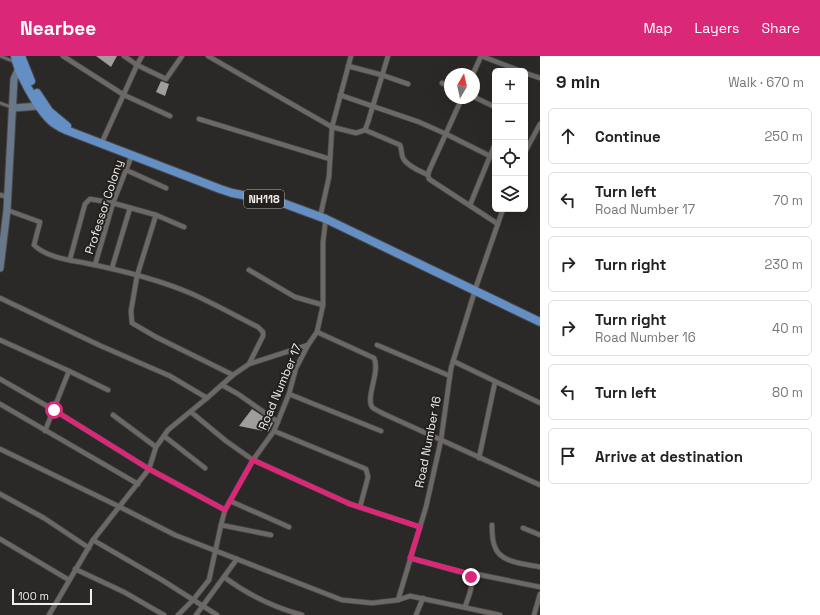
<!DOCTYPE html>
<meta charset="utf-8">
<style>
:root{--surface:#fff;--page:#f2f2f2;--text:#222;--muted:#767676;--line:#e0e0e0;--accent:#db2777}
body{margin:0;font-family:"Space Grotesk",sans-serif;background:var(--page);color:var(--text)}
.controls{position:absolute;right:12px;top:12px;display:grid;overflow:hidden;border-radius:6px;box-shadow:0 4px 16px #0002}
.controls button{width:36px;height:36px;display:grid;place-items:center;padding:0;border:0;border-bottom:1px solid var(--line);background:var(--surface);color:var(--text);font:20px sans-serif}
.compass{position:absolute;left:444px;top:12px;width:36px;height:36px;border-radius:50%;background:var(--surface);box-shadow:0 4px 16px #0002;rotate:9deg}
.scale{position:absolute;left:12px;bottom:10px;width:80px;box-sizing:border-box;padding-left:4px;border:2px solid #f0efed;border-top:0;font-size:11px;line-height:14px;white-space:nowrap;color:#f0efed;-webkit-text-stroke:3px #221f1d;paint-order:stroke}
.stop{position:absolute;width:12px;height:12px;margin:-9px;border:3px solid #db2777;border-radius:50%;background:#fff}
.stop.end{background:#db2777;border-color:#fff;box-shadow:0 1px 4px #0008}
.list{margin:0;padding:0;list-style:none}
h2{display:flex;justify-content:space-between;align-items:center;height:52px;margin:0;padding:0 16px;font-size:17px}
h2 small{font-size:13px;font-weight:400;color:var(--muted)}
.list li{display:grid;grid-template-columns:26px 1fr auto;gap:12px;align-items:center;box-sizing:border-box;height:56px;margin:0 8px 8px;padding:0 8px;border:1px solid var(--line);border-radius:6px}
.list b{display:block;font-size:15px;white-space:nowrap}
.list p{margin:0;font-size:13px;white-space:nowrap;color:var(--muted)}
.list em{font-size:13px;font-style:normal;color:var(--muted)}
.icon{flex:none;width:22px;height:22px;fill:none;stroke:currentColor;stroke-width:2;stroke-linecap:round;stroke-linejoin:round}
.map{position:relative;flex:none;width:540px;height:559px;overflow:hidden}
header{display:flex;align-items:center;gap:24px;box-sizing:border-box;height:56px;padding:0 20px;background:var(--accent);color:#fff}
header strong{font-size:19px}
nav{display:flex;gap:22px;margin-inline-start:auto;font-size:14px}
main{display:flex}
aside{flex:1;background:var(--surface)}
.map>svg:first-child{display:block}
.building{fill:#a09d9a}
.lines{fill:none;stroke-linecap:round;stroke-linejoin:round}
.service-casing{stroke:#494645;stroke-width:4.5}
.minor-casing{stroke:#494645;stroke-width:6}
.secondary-casing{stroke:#494645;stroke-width:9}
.trunk-casing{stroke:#494645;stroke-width:10}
.service{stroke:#6b6865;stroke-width:2.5}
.minor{stroke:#6b6865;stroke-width:4.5}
.secondary{stroke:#687789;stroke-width:7}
.trunk{stroke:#648fc4;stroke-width:8}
.route{stroke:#db2777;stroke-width:5}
.labels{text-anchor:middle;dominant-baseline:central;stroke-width:4;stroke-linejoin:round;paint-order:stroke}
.shield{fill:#221f1d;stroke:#b2b1af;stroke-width:1}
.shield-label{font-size:11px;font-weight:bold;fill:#f0efed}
.street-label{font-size:12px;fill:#f0efed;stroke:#221f1d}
</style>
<header>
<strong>Nearbee</strong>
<nav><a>Map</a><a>Layers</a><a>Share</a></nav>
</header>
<main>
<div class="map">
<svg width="540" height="559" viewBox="0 0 540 559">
<rect width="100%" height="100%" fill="#2b2927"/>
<g class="building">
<path d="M96,0h21l-6,11z"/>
<path d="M161,25l8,3 -4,12 -9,-4z"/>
<path d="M252,353l21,14 -5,9 -29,-6z"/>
</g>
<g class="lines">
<g class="service-casing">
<g id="service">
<path d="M0,0l15,6"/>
<path d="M0,47l11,4"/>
</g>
</g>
<g class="minor-casing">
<g id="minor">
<path d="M63,0l61,39 46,21"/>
<path d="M142,0l-5,9 29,14 16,-23"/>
<path d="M208,0l124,71 19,-71"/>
<path d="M481,0l40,15"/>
<path d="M348,10l34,9 26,9"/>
<path d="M525,17l15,5"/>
<path d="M473,18l8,-18"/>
<path d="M442,27l8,4"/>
<path d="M340,39l79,27 27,12 44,22"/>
<path d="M474,41l21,10"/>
<path d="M462,42l-33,73 -1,4 1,4 69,45"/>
<path d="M199,63l131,40"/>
<path d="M365,74l35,15c2,4 1,9 3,13 4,8 17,13 25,17"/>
<path d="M103,84l34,-75 -13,-9"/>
<path d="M525,96l15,-28"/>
<path d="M126,114l40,18"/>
<path d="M0,139l8,2"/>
<path d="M470,149l25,-61"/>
<path d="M7,154l33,12 -6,23c12,12 35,15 51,18 35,7 72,16 105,30 23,10 46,23 68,34l5,5v4l-14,28"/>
<path d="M321,157l8,-36 3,-50 24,6 9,-3 3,-8 20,-66"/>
<path d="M156,159l-19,61 -6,35 1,12 24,14 77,38"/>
<path d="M70,203l15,-55 5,-5 23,4 43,12 28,12"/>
<path d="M95,209l18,-62 19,-48"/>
<path d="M112,212l18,-60"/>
<path d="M249,214l46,27 28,8"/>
<path d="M0,242l101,48 69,30 37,22"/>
<path d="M317,276l57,26c7,13 -10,42 -1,50 3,2 7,4 11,6l156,71"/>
<path d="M0,284l69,31 -24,60"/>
<path d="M377,289l73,31"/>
<path d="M453,305l87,42"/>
<path d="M69,315l39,19"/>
<path d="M0,323l54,31 95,59 76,41"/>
<path d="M222,329l16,9 40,28"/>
<path d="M289,338l92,37"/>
<path d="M0,348l138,80"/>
<path d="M191,356l35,29 27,19 97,44 70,23"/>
<path d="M113,359l43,32"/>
<path d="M274,375l92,38 2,8 -8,30"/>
<path d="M164,380l41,32"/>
<path d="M0,393l120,58 55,28 167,65 30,3 26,-3 12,-4 90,19"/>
<path d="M479,402l16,-76"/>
<path d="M0,438l44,24 45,30"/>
<path d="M230,445l59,26"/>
<path d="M221,469l50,10"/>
<path d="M492,469c0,7 0,16 3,22 5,16 31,17 45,20"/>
<path d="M523,472l17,7"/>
<path d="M0,483l69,41"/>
<path d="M93,484l69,40 55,35"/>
<path d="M410,502l58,16c8,9 0,23 -3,33"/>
<path d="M75,513l49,23 40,23"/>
<path d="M466,516l74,15"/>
<path d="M224,521c24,18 49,30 78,38"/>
<path d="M398,544l28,-93 15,-67 10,-72 25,-81 27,-78"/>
<path d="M49,559l44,-75 56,-71 7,-22 12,-17 39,-32 26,-23 16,-11 59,-19"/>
<path d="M178,559l15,-15 16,-20 12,-55 4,-15 28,-50 21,-29 15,-37 7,-26 12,-23 9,-13 6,-27v-63l3,-25"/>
<path d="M196,559l41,-56"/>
<path d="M416,559l7,-17"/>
<path d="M534,559l6,-21"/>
</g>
</g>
<g class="secondary-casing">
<g id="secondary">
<path d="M13,52l26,-2 3,-2"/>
<path d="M0,212l7,-58 7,-131 6,-13"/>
</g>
</g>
<g class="trunk-casing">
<g id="trunk">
<path d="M15,0c2,16 22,50 33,62 5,6 11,9 18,12l154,59 12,4 48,9 46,17 214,103"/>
<path d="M21,0l10,25"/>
<path d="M37,37l12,18 18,15"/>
</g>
</g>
<use href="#service" class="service"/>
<use href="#minor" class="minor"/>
<use href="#secondary" class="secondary"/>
<use href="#trunk" class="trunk"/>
</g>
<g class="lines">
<path class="route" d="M54,354l95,59 76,41 28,-50 97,44 70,23 -10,31 53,14 5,2 3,3"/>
</g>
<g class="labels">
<rect class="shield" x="244" y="134" width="40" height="18" rx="3"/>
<g class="shield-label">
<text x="264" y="143">NH118</text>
</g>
<g class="street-label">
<text transform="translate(104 151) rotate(-72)">Professor Colony</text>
<text transform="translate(280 331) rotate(-67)">Road Number 17</text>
<text transform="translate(428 386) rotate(-79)">Road Number 16</text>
</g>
</g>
</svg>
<div class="controls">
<button>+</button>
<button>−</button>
<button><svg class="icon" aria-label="locate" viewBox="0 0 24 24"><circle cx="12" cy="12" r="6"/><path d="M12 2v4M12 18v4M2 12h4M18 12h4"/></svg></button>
<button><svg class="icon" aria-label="layers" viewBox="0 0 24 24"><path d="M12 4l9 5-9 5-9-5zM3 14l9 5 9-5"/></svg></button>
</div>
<svg class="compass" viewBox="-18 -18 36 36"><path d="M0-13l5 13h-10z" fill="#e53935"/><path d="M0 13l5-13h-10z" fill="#767676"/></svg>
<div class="scale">100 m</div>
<div class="stop" style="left:54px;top:354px"></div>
<div class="stop end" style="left:471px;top:521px"></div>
</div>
<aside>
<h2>9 min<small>Walk · 670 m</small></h2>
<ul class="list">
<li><svg class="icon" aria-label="ahead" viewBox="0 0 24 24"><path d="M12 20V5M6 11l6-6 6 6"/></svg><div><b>Continue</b></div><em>250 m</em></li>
<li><svg class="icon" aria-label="left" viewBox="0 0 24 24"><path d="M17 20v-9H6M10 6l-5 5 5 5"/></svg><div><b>Turn left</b><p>Road Number 17</p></div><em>70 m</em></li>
<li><svg class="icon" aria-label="right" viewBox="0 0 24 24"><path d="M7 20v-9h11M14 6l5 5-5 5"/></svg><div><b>Turn right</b></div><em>230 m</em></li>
<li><svg class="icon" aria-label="right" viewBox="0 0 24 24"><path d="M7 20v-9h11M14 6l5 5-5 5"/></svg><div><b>Turn right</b><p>Road Number 16</p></div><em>40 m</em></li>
<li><svg class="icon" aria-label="left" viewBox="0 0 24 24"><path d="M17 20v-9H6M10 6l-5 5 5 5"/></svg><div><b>Turn left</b></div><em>80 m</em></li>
<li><svg class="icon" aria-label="arrive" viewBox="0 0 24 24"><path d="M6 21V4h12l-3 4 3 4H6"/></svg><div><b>Arrive at destination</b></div></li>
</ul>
</aside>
</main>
